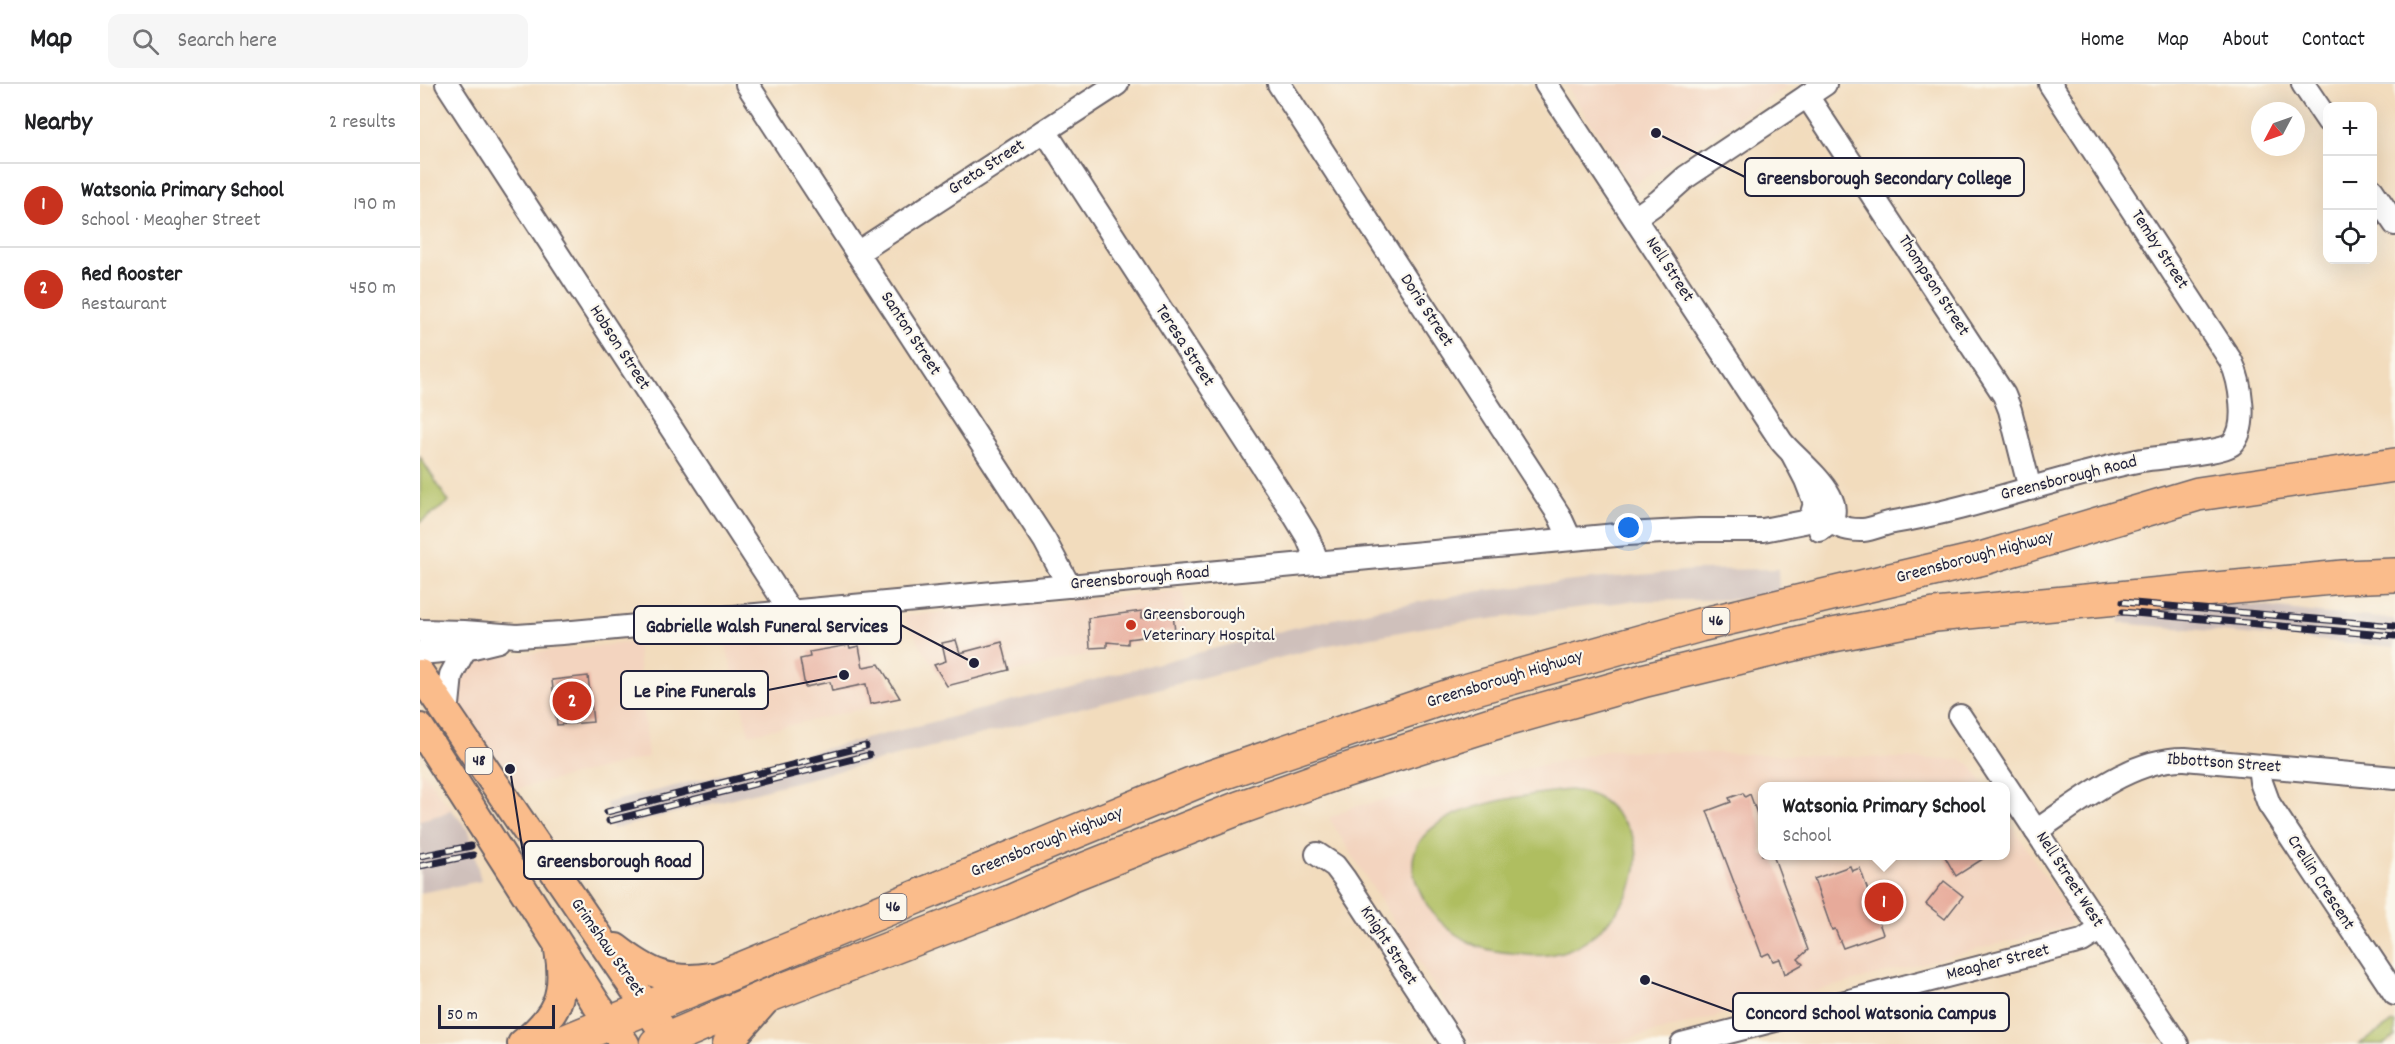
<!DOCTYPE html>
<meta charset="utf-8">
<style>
:root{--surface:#fff;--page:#f6f6f6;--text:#202124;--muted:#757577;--line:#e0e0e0;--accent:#c8321e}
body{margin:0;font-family:Dekko,sans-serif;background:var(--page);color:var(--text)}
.controls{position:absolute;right:18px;top:18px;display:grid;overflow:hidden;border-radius:12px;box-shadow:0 6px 24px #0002}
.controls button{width:54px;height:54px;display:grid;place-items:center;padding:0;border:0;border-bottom:2px solid var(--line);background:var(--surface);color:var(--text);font:30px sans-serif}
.compass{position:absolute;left:1831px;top:18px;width:54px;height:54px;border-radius:50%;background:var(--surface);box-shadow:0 6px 24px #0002;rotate:229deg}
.scale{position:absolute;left:18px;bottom:15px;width:117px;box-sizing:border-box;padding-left:6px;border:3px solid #22223b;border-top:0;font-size:16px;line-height:21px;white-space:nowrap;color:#22223b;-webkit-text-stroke:4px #fbf7ec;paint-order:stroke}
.you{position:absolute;left:1209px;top:444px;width:21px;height:21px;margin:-15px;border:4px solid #fff;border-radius:50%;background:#1a73e8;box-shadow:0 0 0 9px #1a73e833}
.badge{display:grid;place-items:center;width:39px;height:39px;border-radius:50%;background:var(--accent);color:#fff;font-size:20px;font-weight:700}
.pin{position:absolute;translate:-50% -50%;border:3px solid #fff;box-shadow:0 2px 6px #0006}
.popup{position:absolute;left:1338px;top:698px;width:252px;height:78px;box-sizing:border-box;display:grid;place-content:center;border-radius:12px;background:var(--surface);filter:drop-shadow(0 2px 4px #0005);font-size:20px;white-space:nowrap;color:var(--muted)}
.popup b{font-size:22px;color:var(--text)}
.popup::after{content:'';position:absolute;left:50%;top:100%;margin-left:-12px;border:12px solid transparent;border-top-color:var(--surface)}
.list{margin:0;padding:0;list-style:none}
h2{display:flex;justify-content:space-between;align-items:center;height:78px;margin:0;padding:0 24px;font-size:26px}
h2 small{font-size:20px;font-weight:400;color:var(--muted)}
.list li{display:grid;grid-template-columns:39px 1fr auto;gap:18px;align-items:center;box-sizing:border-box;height:84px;padding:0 24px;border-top:2px solid var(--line)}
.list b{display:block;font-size:22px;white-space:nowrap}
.list p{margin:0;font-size:20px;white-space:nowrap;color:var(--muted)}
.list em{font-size:20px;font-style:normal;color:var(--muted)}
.icon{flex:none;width:33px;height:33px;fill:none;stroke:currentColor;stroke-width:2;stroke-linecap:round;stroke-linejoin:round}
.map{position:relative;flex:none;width:1975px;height:960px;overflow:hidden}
header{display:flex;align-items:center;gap:36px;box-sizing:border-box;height:84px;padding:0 30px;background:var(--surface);border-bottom:2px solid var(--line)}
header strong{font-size:28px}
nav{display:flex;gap:33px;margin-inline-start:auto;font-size:21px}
.search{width:420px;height:54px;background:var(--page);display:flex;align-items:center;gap:15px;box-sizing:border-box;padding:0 21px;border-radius:12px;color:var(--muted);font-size:22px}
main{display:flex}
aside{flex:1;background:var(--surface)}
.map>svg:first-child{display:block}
.built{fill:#f3d4bf}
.industrial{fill:#cfc0bb}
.green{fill:#afbe61;stroke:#68704e;stroke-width:1.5}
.building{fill:#e7aa9a}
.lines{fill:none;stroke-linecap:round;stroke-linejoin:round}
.minor-casing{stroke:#6b6368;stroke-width:26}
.major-casing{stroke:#6b6368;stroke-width:32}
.highway-casing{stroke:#6b6368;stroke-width:36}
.minor{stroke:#fff;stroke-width:22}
.major{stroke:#fabc8b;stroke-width:28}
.highway{stroke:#fabc8b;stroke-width:33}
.rail-casing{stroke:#22223b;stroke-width:7}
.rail{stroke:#fbf7ec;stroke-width:4.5;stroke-dasharray:14;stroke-linecap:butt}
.poi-dot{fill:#c8321e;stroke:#fbf7ec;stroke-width:2}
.labels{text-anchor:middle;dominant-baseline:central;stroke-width:4.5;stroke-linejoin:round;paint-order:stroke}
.shield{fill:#fbf7ec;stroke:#636270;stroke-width:1.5}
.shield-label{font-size:16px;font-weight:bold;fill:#22223b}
.street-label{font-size:18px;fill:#22223b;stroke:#fbf7ec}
.poi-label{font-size:18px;fill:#22223b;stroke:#fbf7ec;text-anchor:start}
.leader{fill:none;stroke:#22223b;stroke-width:2}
.callout-dot{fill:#22223b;stroke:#fbf7ec;stroke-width:2}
.callout{fill:#fbf7ec;stroke:#22223b;stroke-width:2}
.callout-label{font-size:20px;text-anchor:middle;font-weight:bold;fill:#22223b}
</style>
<header>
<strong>Map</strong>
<div class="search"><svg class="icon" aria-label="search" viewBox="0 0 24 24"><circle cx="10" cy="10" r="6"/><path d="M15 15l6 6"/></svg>Search here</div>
<nav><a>Home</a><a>Map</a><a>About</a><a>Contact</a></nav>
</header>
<main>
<aside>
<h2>Nearby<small>2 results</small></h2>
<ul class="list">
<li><span class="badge">1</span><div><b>Watsonia Primary School</b><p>School · Meagher Street</p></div><em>190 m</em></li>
<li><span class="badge">2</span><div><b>Red Rooster</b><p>Restaurant</p></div><em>450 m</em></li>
</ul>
</aside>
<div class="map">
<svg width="1975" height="960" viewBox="0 0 1975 960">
<rect width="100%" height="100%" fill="#fbf7ec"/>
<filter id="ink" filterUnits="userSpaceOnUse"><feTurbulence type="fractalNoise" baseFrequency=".0167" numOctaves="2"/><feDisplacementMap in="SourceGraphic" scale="12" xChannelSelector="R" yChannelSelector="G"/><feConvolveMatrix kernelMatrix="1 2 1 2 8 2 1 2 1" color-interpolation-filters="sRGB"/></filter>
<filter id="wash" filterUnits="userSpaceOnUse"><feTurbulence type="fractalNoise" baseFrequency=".008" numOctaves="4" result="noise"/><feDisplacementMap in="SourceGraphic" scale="24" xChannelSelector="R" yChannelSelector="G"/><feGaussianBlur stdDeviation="1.35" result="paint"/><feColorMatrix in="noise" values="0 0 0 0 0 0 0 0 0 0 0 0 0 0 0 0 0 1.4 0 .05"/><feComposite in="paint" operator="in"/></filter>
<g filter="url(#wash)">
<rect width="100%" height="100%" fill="#f2dcbd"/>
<g class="built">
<path d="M1145,0h225l-155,100 -5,-2z"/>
<path d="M763,506l5,41 -240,57 -46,-72z"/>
<path d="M432,538l50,78 -153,34 -26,-100z"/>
<path d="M217,558l11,115 -132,32 -5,-13 -25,-33 -22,-19 -10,-36 11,-21 15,-9z"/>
<path d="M1190,666l352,10 9,5 14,21h-223v70h244v-39l67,102 -5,7 -459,118h-139l-141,-226 23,-11z"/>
<path d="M0,686l2,3 2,-1 22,31 7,4 -10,7 -23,6z"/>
</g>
<g class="industrial">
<path d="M1358,485l1,24 -23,6 -125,2 -204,26 -98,18 -717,184 -6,-26 315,-78 376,-98 87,-19 97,-17 111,-12 104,-9z"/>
<path d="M1700,514l87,1 113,14 75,6v28l-276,-24z"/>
<path d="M31,725l18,22 12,50 -61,12v-73l23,-6z"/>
</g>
<g class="green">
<path d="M0,373l29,45 -29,20z"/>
<path d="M1150,706c24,3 33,8 49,27 6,6 13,15 15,23 16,47 -36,107 -81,114 -14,3 -27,1 -41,-1 -12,-1 -28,-3 -39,-9 -27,-13 -44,-30 -55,-57 -33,-78 104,-92 152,-97z"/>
<path d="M1972,939h3v14l-11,7h-25z"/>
</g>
<g id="blocks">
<g class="building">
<path d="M722,527v7l31,-3 2,16 -32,2v4l-15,2v5l-21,-2v5l-17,1 -2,-30z"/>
<path d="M536,556l4,13 42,-11 7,28 -62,16 -13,-21 12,-4 -4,-18z"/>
<path d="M429,561l1,3 9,-2 4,21 16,-3 21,34 -30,6 -4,-20 -34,7 -2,-9 -25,5 -5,-28 10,-2 -1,-5z"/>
<path d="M168,592l5,46 -36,3 -5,-45z"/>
<path d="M1323,709l2,4 5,-3 12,34v27h11l35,95 -10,9 5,5 -18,10 -5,-15 -7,2 -4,-8 -7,3 -55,-145 24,-9 -2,-4z"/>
<path d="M1524,771h45l-33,21z"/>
<path d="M1430,782l2,5 8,-3 23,66 -40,14 -8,-19 -3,1 -18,-51z"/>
<path d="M1524,797l19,15 -18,23 -19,-15z"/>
</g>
</g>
</g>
<g filter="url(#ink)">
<use href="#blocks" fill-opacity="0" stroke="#6b6368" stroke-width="1.5"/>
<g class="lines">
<g class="minor-casing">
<g id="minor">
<path d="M27,0l344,528"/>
<path d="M327,0l298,457 24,45"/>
<path d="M859,0l280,431 11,24"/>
<path d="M1126,0l235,357c15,20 81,65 39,89"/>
<path d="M1883,0l25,37"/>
<path d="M1387,12l197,299 6,15 20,79"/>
<path d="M625,47l248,382 14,23 11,27"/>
<path d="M1952,106l23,34"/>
<path d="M1215,134l24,-17 27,-24 139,-93"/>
<path d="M437,169l260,-169"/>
<path d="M1394,426c16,13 29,21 49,20 11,-1 21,-7 31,-8 84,-14 165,-46 248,-62 17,-3 80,-7 90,-16 17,-17 8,-64 -1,-83l-181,-277"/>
<path d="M0,547l44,1 53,4 45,-3 1065,-99 72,-4h64l41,-8 7,-5 4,-14 -9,-23 -13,-25"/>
<path d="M0,569l45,-4 33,-8"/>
<path d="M27,631l4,-40 14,-26"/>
<path d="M1540,632l217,328"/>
<path d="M1839,682l2,16 8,22 126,190"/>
<path d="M1616,747c45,-30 95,-73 149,-72l210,19"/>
<path d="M897,770l18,12 9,12 109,166"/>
<path d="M1262,960l400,-103 19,-12"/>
</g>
</g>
<g class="major-casing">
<g id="major">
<path d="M0,590l252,370"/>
<path d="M0,644l177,277 28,39"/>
<path d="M196,864c32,25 54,36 95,29"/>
<path d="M102,960c35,-28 45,-49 37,-94"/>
<path d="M307,960l43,-49"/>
</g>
</g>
<g class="highway-casing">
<g id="highway">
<path d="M139,960l637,-262 262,-89 242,-68 284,-67 214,-64 197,-29"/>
<path d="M236,960l114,-49 240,-93 58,-26 171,-68 98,-35 154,-49 155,-44 182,-44 107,-21 408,-38 52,-2"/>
</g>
</g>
<use href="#minor" class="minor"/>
<use href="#major" class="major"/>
<use href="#highway" class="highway"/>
<g class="rail-casing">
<g id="rail">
<path d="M1703,518l272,24"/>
<path d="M1703,528l272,24"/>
<path d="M187,728l259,-66"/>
<path d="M189,737l260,-66"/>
<path d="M0,772l51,-10"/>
<path d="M0,782l53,-11"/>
</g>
</g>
<use href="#rail" class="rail"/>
</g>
</g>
<circle class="poi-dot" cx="711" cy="541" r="6"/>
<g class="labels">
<g class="shield">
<rect x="1282.5" y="524" width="27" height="26" rx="4.5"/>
<rect x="45.5" y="664" width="27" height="26" rx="4.5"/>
<rect x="459.5" y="810" width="27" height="26" rx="4.5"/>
</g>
<g class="shield-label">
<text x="1296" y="537">46</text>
<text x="59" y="677">48</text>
<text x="473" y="823">46</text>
</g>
<g class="street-label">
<text transform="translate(567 84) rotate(-33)">Greta Street</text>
<text transform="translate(1739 166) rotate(57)">Temby Street</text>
<text transform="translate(1249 186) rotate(57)">Nell Street</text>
<text transform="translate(1513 202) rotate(57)">Thompson Street</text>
<text transform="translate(1006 227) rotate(57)">Doris Street</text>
<text transform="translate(490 250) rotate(57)">Santon Street</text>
<text transform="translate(764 262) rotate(57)">Teresa Street</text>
<text transform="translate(199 264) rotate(57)">Hobson Street</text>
<text transform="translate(1649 395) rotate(-14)">Greensborough Road</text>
<text transform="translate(1555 474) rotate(-15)">Greensborough Highway</text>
<text transform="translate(720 495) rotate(-5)">Greensborough Road</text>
<text transform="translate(1085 596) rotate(-17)">Greensborough Highway</text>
<text transform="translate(1804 680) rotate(4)">Ibbottson Street</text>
<text transform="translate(627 759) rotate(-22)">Greensborough Highway</text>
<text transform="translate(1649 796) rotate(57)">Nell Street West</text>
<text transform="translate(1900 799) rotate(57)">Crellin Crescent</text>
<text transform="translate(968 862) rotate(57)">Knight Street</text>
<text transform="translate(187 864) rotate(55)">Grimshaw Street</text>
<text transform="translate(1578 879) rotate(-14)">Meagher Street</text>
</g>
<g class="poi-label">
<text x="723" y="531">Greensborough<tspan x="723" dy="21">Veterinary Hospital</tspan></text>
</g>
</g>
<path class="leader" d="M1236 49L1325 93M554 579L481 541M424 591L348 606M90 685L104 776M1225 896L1313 928"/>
<g class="callout-dot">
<circle cx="1236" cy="49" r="6"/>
<circle cx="554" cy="579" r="6"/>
<circle cx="424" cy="591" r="6"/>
<circle cx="90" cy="685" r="6"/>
<circle cx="1225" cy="896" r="6"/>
</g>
<g class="callout">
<rect x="1325" y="74" width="279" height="38" rx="6"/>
<rect x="214" y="522" width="267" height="38" rx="6"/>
<rect x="201" y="587" width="147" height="38" rx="6"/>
<rect x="104" y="757" width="179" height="38" rx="6"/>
<rect x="1313" y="909" width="276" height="38" rx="6"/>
</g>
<g class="callout-label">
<text x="1464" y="100">Greensborough Secondary College</text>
<text x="347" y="548">Gabrielle Walsh Funeral Services</text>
<text x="275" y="613">Le Pine Funerals</text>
<text x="194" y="783">Greensborough Road</text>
<text x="1451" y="935">Concord School Watsonia Campus</text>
</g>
</svg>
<div class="controls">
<button>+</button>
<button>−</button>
<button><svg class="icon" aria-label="locate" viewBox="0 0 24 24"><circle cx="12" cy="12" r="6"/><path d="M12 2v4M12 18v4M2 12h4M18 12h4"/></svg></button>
</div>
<svg class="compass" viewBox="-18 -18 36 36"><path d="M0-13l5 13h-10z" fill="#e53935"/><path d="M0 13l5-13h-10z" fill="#757577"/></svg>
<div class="scale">50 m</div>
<div class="you"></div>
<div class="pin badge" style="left:1464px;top:818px">1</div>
<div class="popup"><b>Watsonia Primary School</b>School</div>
<div class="pin badge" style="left:152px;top:617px">2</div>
</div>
</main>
